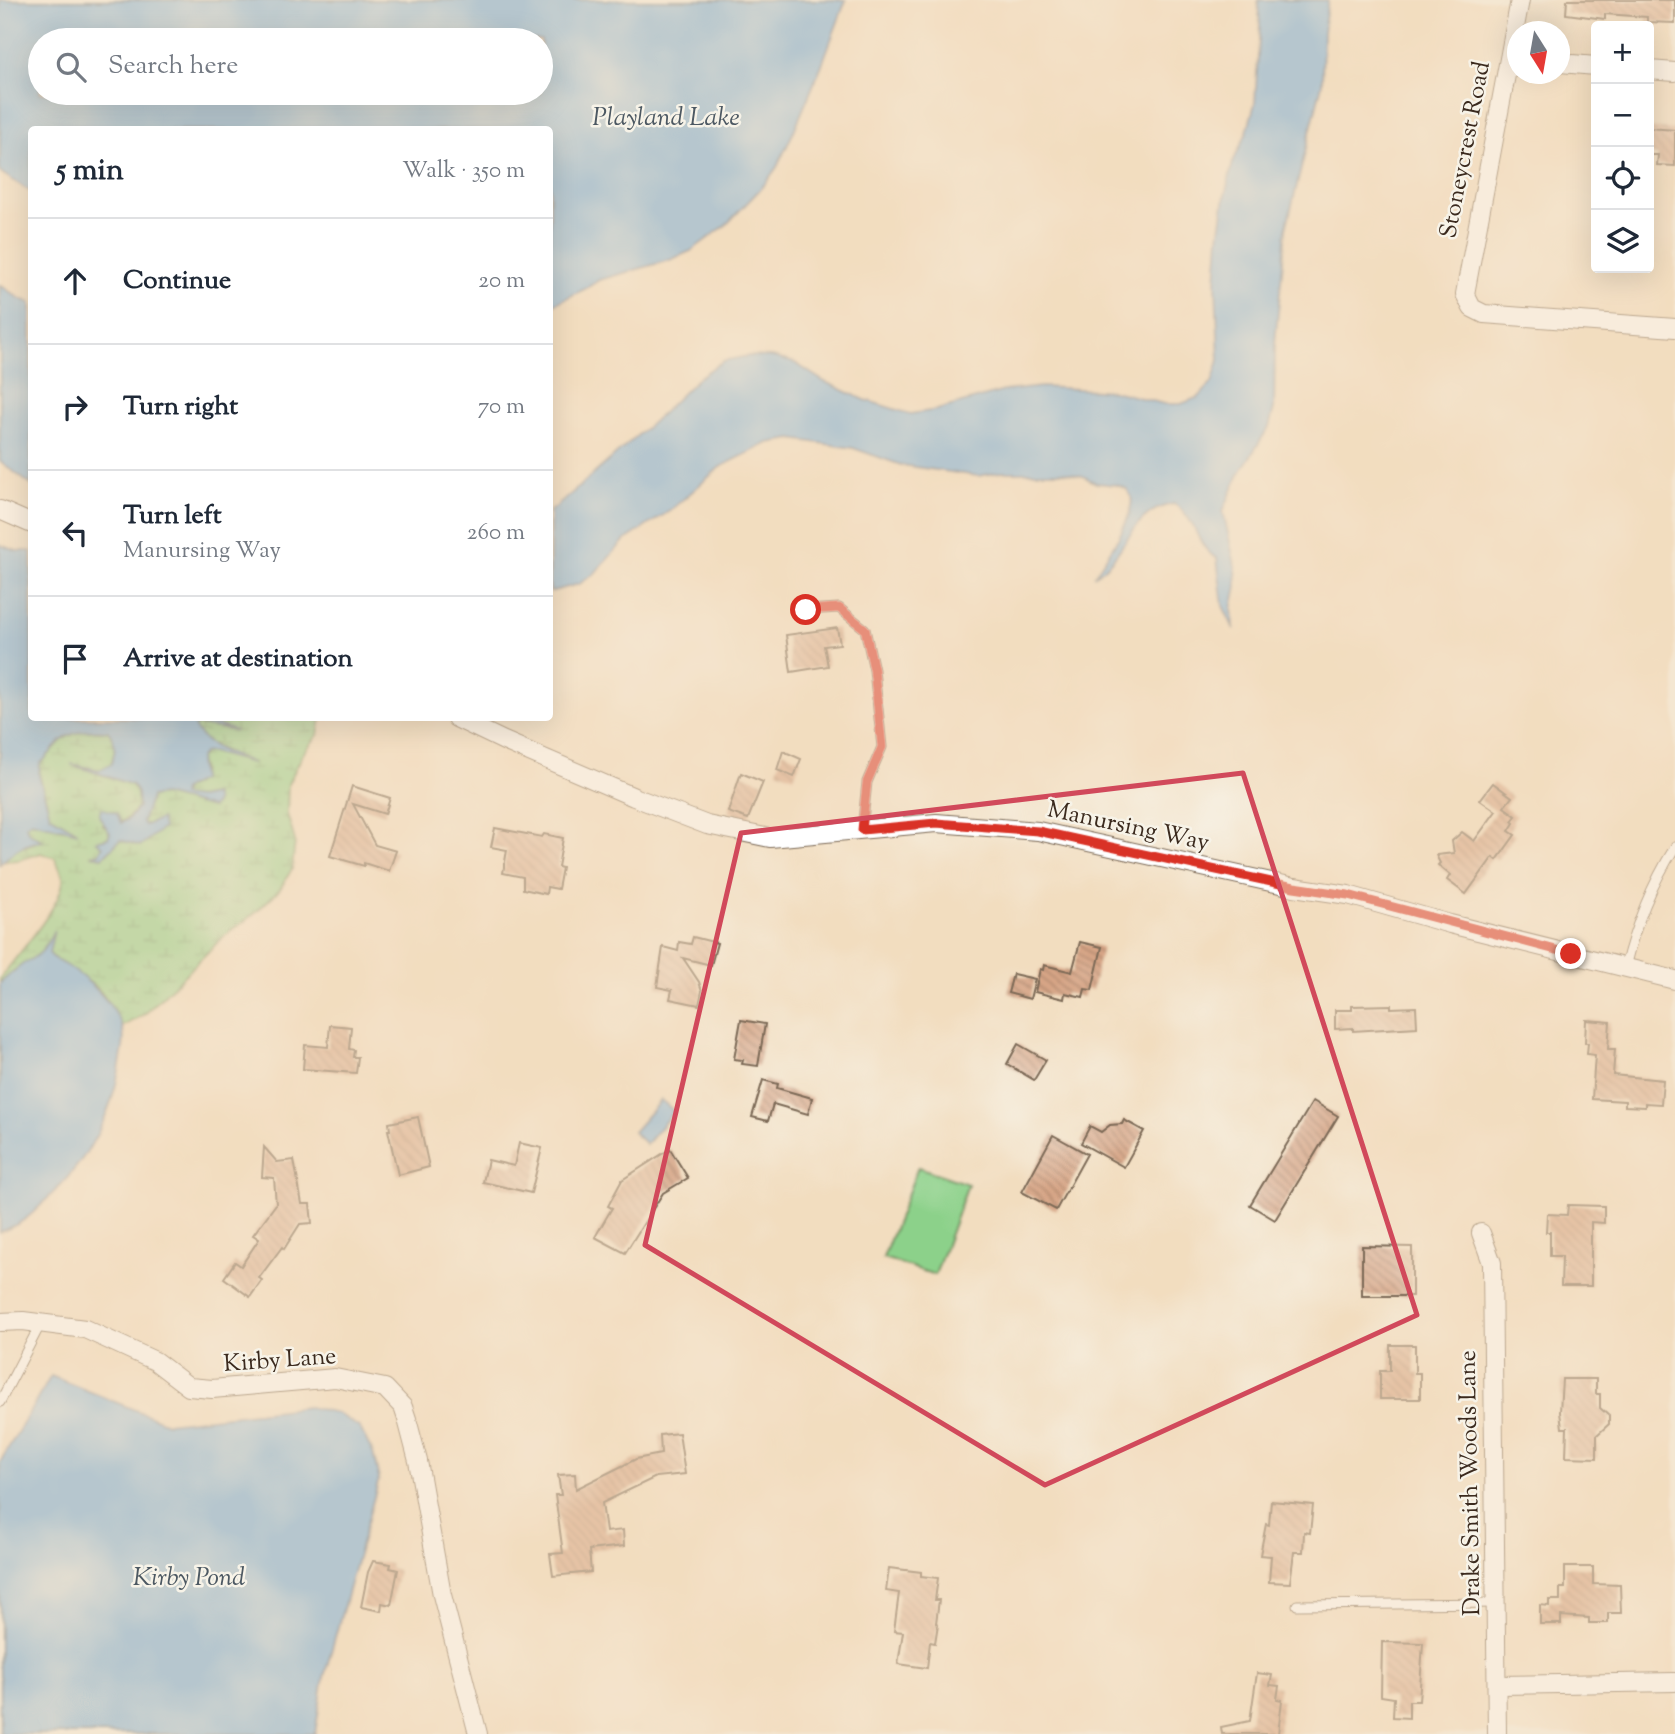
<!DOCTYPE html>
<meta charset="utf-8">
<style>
:root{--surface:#fff;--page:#f6f6f7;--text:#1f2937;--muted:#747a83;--line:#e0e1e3}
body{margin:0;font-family:"Sorts Mill Goudy",serif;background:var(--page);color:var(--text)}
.controls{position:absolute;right:21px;top:21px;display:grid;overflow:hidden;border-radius:7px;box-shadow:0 7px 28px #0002}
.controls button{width:63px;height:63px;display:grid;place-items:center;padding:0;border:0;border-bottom:2px solid var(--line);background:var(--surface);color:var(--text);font:35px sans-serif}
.compass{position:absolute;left:1507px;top:21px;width:63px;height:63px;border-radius:50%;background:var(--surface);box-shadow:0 7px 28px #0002;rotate:169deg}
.stop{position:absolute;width:21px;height:21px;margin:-16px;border:5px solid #d93025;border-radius:50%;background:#fff}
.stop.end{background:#d93025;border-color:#fff;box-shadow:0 2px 7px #0008}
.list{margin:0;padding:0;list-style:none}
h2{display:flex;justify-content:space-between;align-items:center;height:91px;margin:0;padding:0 28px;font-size:30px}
h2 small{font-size:23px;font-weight:400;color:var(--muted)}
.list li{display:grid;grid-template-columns:46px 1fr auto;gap:21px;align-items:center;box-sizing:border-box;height:126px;padding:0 28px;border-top:2px solid var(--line)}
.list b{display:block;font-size:26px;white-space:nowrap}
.list p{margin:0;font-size:23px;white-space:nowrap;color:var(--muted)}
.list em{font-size:23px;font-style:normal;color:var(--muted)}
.icon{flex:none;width:38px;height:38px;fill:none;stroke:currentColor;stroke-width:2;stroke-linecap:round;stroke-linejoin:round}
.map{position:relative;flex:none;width:1675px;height:1734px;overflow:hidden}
.search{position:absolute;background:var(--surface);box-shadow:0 7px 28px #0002;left:28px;top:28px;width:525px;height:77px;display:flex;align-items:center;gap:18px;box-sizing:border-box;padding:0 24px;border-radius:38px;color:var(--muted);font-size:26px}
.panel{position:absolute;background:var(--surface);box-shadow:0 7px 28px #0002;left:28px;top:126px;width:525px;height:595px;border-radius:7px}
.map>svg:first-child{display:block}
.green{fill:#8cd18a;stroke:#647e54;stroke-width:2}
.wetland{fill:url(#wetland-marsh);stroke:#647e54;stroke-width:2}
.water{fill:#6dace0;stroke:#546b7f;stroke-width:2;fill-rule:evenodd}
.building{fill:url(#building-back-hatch)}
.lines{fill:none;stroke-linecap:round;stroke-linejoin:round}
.service-casing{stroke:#7b6956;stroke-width:11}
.minor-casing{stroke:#7b6956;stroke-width:20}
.service{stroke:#fff;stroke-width:9}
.minor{stroke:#fff;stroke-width:18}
.route{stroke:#d93025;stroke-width:9}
.marked{fill:none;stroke:#d1495b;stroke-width:5;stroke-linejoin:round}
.labels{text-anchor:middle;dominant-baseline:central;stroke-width:5;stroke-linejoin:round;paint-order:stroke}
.street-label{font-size:24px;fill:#3b2a1e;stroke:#f7f3e8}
.water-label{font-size:26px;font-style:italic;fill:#4c5862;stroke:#f7f3e8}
</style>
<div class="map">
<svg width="1675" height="1734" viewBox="0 0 1675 1734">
<defs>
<pattern id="wetland-marsh" width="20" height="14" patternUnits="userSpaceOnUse" patternTransform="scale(1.75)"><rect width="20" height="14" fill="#8cd18a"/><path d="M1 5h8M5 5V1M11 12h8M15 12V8" fill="none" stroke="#74aa70"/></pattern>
<pattern id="building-back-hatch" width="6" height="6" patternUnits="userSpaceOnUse" patternTransform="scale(1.75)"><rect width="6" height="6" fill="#d7a586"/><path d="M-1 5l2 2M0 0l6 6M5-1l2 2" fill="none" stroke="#b0876d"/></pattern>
</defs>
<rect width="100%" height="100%" fill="#f7f3e8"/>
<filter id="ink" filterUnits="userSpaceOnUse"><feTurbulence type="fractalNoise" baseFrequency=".0143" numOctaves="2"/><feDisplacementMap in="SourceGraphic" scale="14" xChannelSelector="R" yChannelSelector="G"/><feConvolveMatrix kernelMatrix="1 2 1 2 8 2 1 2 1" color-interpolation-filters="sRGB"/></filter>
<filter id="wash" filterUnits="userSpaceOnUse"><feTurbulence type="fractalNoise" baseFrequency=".00686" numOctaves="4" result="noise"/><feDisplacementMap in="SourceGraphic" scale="28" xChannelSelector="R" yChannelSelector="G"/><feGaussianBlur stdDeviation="1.57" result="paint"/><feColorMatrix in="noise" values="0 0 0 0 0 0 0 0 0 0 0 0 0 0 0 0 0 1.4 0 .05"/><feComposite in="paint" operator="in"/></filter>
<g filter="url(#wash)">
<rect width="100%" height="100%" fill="#f2ddbf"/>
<path class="green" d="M918,1167l50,17 -33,91 -52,-17z"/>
<path class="wetland" d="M186,718l135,1 -3,16 -14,17 -16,32 -1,30 8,27 -3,28 -12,20 -26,25 -30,22 -79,78 -23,13c-7,-12 -14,-28 -24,-38 -15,-14 -37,-21 -50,-37l4,-18 -9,18 -7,7 -15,6 -21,18v-5c15,-20 64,-75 63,-99 0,-6 -6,-15 -8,-21l-14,-5 -22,7 -16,1 14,-12 25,-9 -14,-7 -2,-8 5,-4 44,9 -25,-15 -11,-41 1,-10c7,-6 12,-14 19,-21 13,-13 32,-14 49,-13 9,13 8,20 3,34l-11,6 -25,-5 57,20 5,8 1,14c-11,14 -18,17 -35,18l7,7 -2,6 -11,3 6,5 -4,7 -6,2 10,2 17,-17 41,-20 -16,5 -4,-3 10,-25 12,-2 49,12 1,-12 -15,3 -16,-1v-7l12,-5 8,-14 -3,-11 5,-7 7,-1 34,9c-20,-12 -41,-14 -53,-37l38,6z"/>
<g class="water">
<path d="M0,0h846l-25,67 -28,66 -16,34 -13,18 -38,40 -35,26 -21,9 -71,20 -14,9 -35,17v-176h-518l-1,62 -31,-20zM541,40v53h-501v-53z"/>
<path d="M1258,0h70l-5,32 -1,52 -36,145 -11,114 -1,65 -5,19 -30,47 -16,37 13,59 1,16 -5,23 2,20 -11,-23 -6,-48c-21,-10 -20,-40 -43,-54 -44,6 -47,52 -80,72l25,-39 11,-24 2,-14 -5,-10 -10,-4 -21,-2 -13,-7 -20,-4h-62l-23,4 -77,-11 -48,-17 -61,-9 -24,4 -48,24 -49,43 -47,31 -30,33 -15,10 -29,8v-81l6,-4 99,-87 43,-42 25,-17 25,-5 24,1 23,6 28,18 42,19 45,14 27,-4 67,-19 38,-4 72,4 50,13h17l18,-7 13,-14 7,-23 -3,-77 3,-45 6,-42 8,-34 14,-30 8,-29 5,-78z"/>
<path d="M0,285l19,13 12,5v182l-31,-24z"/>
<path d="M0,545l17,6h14l1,167h154l23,4 27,9 -43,-7c11,24 37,29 59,39l-41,-11 -8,1 -4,7 2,20 -18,10 -1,6 16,2 16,-3 2,7 -4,6 -49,-13 -12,2 -9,25 3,3 16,-6 2,9 -23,18 -20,-6 -17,17 -12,-2 8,-2 4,-6 -7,-6 12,-3 2,-5 -11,-17 2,-8 16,5 4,10 7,-4 10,-12 -1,-14 -5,-8 -61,-21 29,6 11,-6c5,-14 6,-21 -3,-33 -17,-2 -36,-1 -49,12 -7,7 -12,15 -19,21l-1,11 11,40 28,17 -47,-11 -5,4 2,7 15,9c-18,1 -31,11 -43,23z"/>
<path d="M54,930l-5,23c5,7 9,8 16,12 21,12 50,39 57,62 4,12 0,26 -2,38 -8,48 -30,91 -65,126 -22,21 -25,29 -55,41v-249c8,-6 15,-14 23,-19 22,-13 19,-11 31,-34z"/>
<path d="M661,1100l13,11 -28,33 -13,-12z"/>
<path d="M51,1376l116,47 141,-16 29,6 23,15 13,25 6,26 -55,198 -9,57h-315v-272z"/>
</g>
<g id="blocks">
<g class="building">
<path d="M1567,0h108v23l-28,-1v-5l-42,-3v5l-39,-5z"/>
<path d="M1649,128l26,2v36l-18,-1 1,-10h-9z"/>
<path d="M837,628l3,16 -16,2 4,20 -37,6 -5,-37z"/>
<path d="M783,751l18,8 -7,18 -17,-7z"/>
<path d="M741,773l22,9 -15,37 -20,-7z"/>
<path d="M1493,783l19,14 -8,10 12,9 -4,5 2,2 -5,8 6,4 -18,25 -4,-3 -27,37 -19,-14 3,-5 -12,-10 2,-2 -4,-8 18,-2 -2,-12 10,-9 12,9 22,-30 -16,-11z"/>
<path d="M352,786l38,12 -5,16 -32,-10 22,41 21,6 -7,20 -25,-8v3l-34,-10z"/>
<path d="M495,828l47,9 2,-3 19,4 -5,29 4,1 -4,21 -11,-2 -1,7 -23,-5v-12l-20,-4 4,-23 -16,-3z"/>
<path d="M693,937l24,6 -6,22 -28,-7 16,24 3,9 -3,14 -29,-6 2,-9 -15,-3 6,-40 15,4 1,-9 12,2z"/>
<path d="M1080,942l22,5 -10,43 -7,-1 -2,8 -18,-4 -1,6 -29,-7 5,-23 3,1 1,-5 28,7z"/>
<path d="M1013,974l22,5 -5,20 -22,-6z"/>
<path d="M1391,1005v3l25,-1 1,20 -64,4v-3l-18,1v-19h17v-4z"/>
<path d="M741,1020l24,4 -7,42 -16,-2 1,-4 -9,-1z"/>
<path d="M1586,1020l24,2 -2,27h7l-2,26 50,5 -2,24 -16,-1v4l-20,-1v-5l-33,-2 3,-44 -8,-1 1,-11h-3z"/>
<path d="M330,1025l21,2 -2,22 5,1 -1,7h5l-2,16 -53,-4 2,-24 23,2z"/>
<path d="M1018,1044l28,16 -12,20 -27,-16z"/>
<path d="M763,1080l15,4 -1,4 35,10 -4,16 -35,-10 -5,17 -16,-4z"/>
<path d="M1313,1101l25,15 -63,104 -25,-15z"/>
<path d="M418,1117l11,50 -31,8 -10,-45h2l-1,-7z"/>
<path d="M1124,1120l20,11 -20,36 -43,-24 9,-17 11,6 9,-7 12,-1z"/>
<path d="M1053,1135l34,19 -31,56 -34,-18z"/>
<path d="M519,1143l23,5 -11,45 -48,-11 5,-22 26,6z"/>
<path d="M264,1147l13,15 17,-2 8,44h8l2,19 -12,1 -16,25 -2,-2 -23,31 3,2 -12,17 -26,-19 11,-16 6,4 18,-27 -6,-4 23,-31 -2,-26 -12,-1z"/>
<path d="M670,1149l18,29 -25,15 -38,60 -30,-16 17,-29 -4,-2 14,-26z"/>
<path d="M1568,1205l36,1v17l-13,-1v64h-30l1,-30h-12v-24h-4l1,-18 20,1z"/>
<path d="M1362,1246l50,1v49h-50z"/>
<path d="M1390,1345h25v28h5v26h-40v-28h10z"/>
<path d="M1562,1379h34v15h4v14l9,8v8l-12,11v23l-31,-1 1,-29h-5l-2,-16z"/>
<path d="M679,1433l6,41 -29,3 -54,26 4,29 17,-2 1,16 -35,4 2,22 -38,4 -3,-22 13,-1 -8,-58h6l-3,-20 17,-1 1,15 60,-30 25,-5 -1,-19z"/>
<path d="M1271,1501l42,4 -3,28 -6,-1 -1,20h-9l-4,31 -21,-1 2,-26 -11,-1 6,-31 3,1z"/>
<path d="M373,1561l18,3 -1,4 8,2 -7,35 -9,-2 -1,8 -20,-4 7,-35z"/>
<path d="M1565,1567h28v17l27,1 1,28h-13v10h-19v-5l-28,-2v8h-21v-19l9,1v-6h11v-12h5z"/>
<path d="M889,1568l32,4v4l17,2 -3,22h4l-3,23 2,1 -3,19 -5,-1 -3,26 -29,-4 5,-32 -9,-1 5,-38 -13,-2z"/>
<path d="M1382,1642l41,1 -4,58h-10v17l-16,-1 1,-19 -13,-2z"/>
<path d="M1257,1673l15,2 -2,10 9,1 -2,13 5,1 -4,34h-56l-1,-7 29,-6z"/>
</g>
</g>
</g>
<g filter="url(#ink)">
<use href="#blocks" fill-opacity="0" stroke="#7b6956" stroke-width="2"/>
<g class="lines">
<g class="service-casing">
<g id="service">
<path d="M806,610l33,-2 26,21 9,41 8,77 -15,35 -5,48"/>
<path d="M1625,967c10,-41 27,-83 50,-120"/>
<path d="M0,1402l41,-79"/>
<path d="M1297,1605l200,-2"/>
</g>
</g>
<g class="minor-casing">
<g id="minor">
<path d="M1520,0l-55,294 7,14 12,6 191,14"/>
<path d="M1560,63l36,3"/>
<path d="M1649,70l26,2"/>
<path d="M0,510l32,14"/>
<path d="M456,718l48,23 130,56 73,28 63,13 166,-15 102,8 256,56 54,8 102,29 225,56"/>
<path d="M1481,1233l11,30 5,471"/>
<path d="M0,1322l23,-1 62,8 70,32 34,26 23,2 123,-11 50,10 18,19 4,12 11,42 24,134 36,139"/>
<path d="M1498,1685l177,-3"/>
</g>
</g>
<use href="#service" class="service"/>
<use href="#minor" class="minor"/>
</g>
</g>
<g class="lines" filter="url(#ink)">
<path class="route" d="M806,610l33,-2 26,21 9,41 8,77 -15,35 -5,48 74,-7 102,8 256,56 54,8 223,59"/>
</g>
<path d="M0 0H1675V1734H0ZM1243,773l174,542 -372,170 -400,-240 96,-412z" fill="#f2ddbf" fill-opacity=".55" fill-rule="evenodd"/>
<path class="marked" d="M1243,773l174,542 -372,170 -400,-240 96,-412z"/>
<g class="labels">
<g class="street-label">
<text transform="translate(1466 150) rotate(-79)">Stoneycrest Road</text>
<text transform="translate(1128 827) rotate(12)">Manursing Way</text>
<text transform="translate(280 1361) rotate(-4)">Kirby Lane</text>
<text transform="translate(1471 1483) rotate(-91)">Drake Smith Woods Lane</text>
</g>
<g class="water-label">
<text x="666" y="118">Playland Lake</text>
<text x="189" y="1578">Kirby Pond</text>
</g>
</g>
</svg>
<div class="controls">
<button>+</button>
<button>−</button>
<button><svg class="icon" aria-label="locate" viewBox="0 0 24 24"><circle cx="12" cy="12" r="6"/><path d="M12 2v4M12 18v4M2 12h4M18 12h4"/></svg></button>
<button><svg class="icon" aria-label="layers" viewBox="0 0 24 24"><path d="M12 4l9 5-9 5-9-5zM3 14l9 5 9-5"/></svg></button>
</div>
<svg class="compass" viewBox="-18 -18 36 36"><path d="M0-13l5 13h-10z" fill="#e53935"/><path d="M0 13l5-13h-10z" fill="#747a83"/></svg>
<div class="stop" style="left:806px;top:610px"></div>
<div class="stop end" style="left:1571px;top:954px"></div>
<div class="search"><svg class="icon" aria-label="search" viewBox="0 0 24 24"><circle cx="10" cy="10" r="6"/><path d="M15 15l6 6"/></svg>Search here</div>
<section class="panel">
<h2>5 min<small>Walk · 350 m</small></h2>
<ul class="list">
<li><svg class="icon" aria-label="ahead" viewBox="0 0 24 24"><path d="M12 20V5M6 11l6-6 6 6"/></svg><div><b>Continue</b></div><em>20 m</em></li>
<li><svg class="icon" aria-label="right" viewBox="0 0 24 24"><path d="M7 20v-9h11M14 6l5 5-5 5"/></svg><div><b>Turn right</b></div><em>70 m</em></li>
<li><svg class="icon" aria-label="left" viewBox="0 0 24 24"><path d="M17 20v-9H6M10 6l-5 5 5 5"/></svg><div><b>Turn left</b><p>Manursing Way</p></div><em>260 m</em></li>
<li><svg class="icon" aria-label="arrive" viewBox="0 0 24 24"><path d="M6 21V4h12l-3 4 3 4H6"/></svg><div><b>Arrive at destination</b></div></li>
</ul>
</section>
</div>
